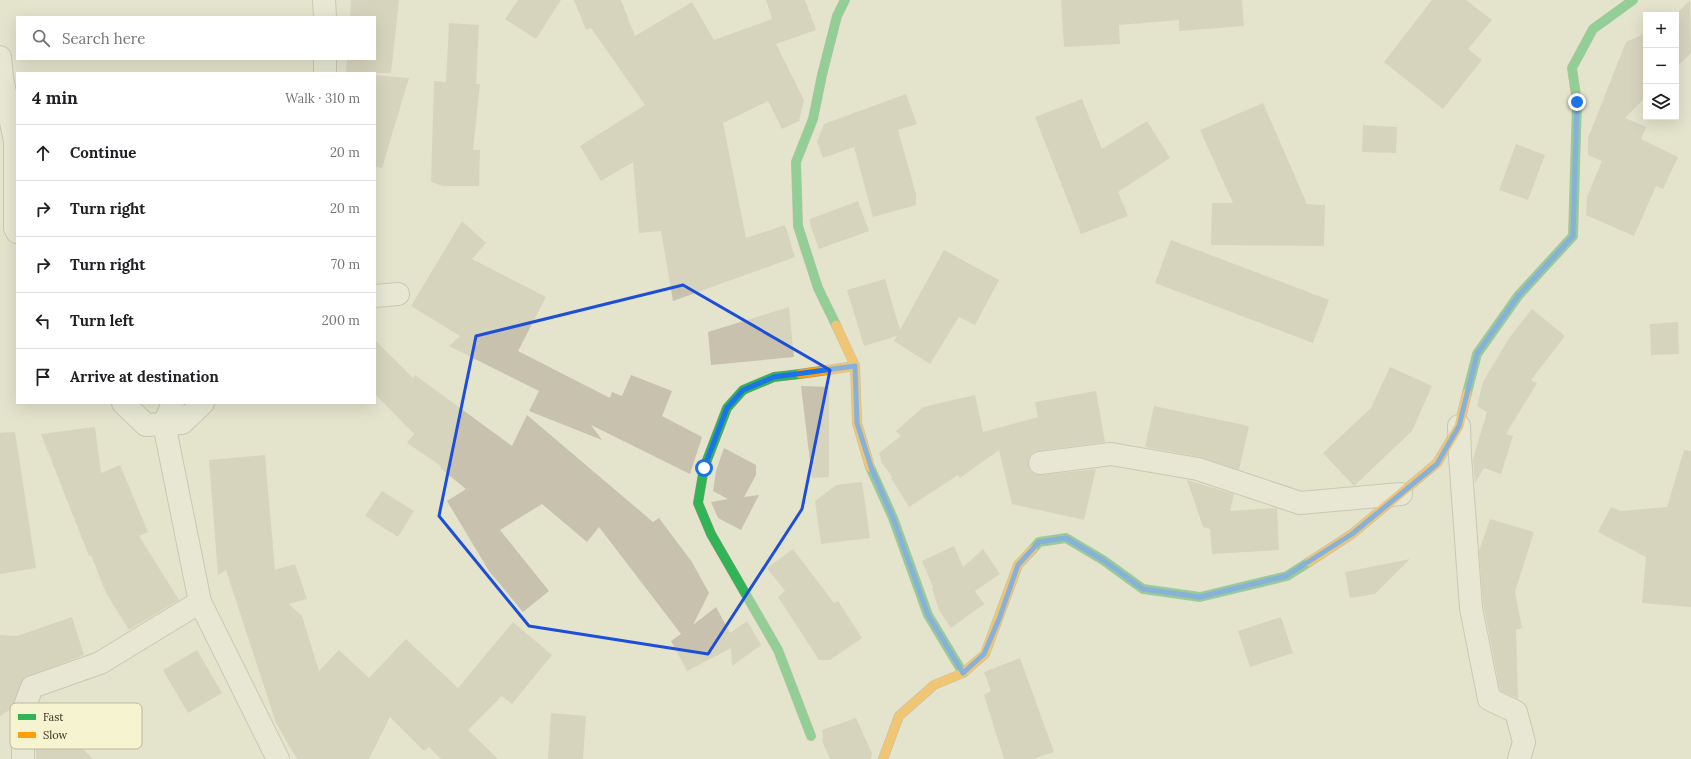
<!DOCTYPE html>
<meta charset="utf-8">
<style>
:root{--surface:#fff;--page:#f2f2f2;--text:#202124;--muted:#757577;--line:#e0e0e0}
body{margin:0;font-family:Lora,serif;background:var(--page);color:var(--text)}
.controls{position:absolute;right:12px;top:12px;display:grid;overflow:hidden;border-radius:0px;box-shadow:0 4px 16px #0002}
.controls button{width:36px;height:36px;display:grid;place-items:center;padding:0;border:0;border-bottom:1px solid var(--line);background:var(--surface);color:var(--text);font:20px sans-serif}
.stop{position:absolute;width:12px;height:12px;margin:-9px;border:3px solid #1a73e8;border-radius:50%;background:#fff}
.stop.end{background:#1a73e8;border-color:#fff;box-shadow:0 1px 4px #0008}
.list{margin:0;padding:0;list-style:none}
h2{display:flex;justify-content:space-between;align-items:center;height:52px;margin:0;padding:0 16px;font-size:17px}
h2 small{font-size:13px;font-weight:400;color:var(--muted)}
.list li{display:grid;grid-template-columns:26px 1fr auto;gap:12px;align-items:center;box-sizing:border-box;height:56px;padding:0 16px;border-top:1px solid var(--line)}
.list b{display:block;font-size:15px;white-space:nowrap}
.list em{font-size:13px;font-style:normal;color:var(--muted)}
.icon{flex:none;width:22px;height:22px;fill:none;stroke:currentColor;stroke-width:2;stroke-linecap:round;stroke-linejoin:round}
.map{position:relative;flex:none;width:1691px;height:759px;overflow:hidden}
.search{position:absolute;background:var(--surface);box-shadow:0 4px 16px #0002;left:16px;top:16px;width:360px;height:44px;display:flex;align-items:center;gap:10px;box-sizing:border-box;padding:0 14px;border-radius:0px;color:var(--muted);font-size:15px}
.panel{position:absolute;background:var(--surface);box-shadow:0 4px 16px #0002;left:16px;top:72px;width:360px;height:332px;border-radius:0px}
.map>svg:first-child{display:block}
.building{fill:#c8c1ad}
.lines{fill:none;stroke-linecap:round;stroke-linejoin:round}
.street-casing{stroke:#a9a695;stroke-width:24}
.fast-casing{stroke:#999685;stroke-width:10}
.slow-casing{stroke:#999685;stroke-width:10}
.street{stroke:#ececde;stroke-width:22}
.fast{stroke:#30b455;stroke-width:9}
.slow{stroke:#ff9f0a;stroke-width:9}
.route{stroke:#1a73e8;stroke-width:5}
.marked{fill:none;stroke:#1d4ed8;stroke-width:3;stroke-linejoin:round}
.key{fill:#f6f3d1;stroke:#bdb89b;stroke-width:1}
.key-label{font-size:11px;fill:#38301d}
</style>
<div class="map">
<svg width="1691" height="759" viewBox="0 0 1691 759">
<rect width="100%" height="100%" fill="#e4e3cc"/>
<g class="building">
<path d="M351,0h48l-8,73h-45l1,-14h28v-42h-25z"/>
<path d="M518,0h43l-25,39 -31,-20z"/>
<path d="M574,0h47l14,36 57,-34 22,38 58,-21 -6,-19h39l11,30 -40,14 28,56 -5,21 -17,8 -14,-28 -45,22 23,115 39,-13 10,32 -122,44 -12,-70 -22,2 -6,-71 -32,19 -21,-35 65,-41 -54,-77 -5,2z"/>
<path d="M1061,0h181l2,26 -65,5v-11l-60,5 1,19 -56,3z"/>
<path d="M1432,0h34l26,20 -24,29 14,11 -39,49 -59,-47z"/>
<path d="M1690,0l1,53 -15,15 -1,-53z"/>
<path d="M449,23l30,2 -3,59h4l-7,66h7l-1,36h-36l-12,-4 3,-101 12,1z"/>
<path d="M1646,33v64l-21,21 21,9 -5,12 37,18 -15,32 -7,-3 -22,50 -48,-21 1,-18 15,-36 -14,-6v-17l38,-96z"/>
<path d="M375,75l34,3 -27,90 -7,-1z"/>
<path d="M906,94l11,30 -19,6 18,64v11l-43,12 -19,-70 -31,11 -6,-16 7,-18z"/>
<path d="M1082,99l20,50 45,-28 23,37 -52,34 10,24 -47,18 -46,-117z"/>
<path d="M1263,103l44,101 18,1 -1,41 -113,-1 1,-42h21l-33,-73z"/>
<path d="M1363,125l34,2 -1,26 -34,-1z"/>
<path d="M1516,144l29,11 -17,45 -29,-10z"/>
<path d="M858,201l11,30 -50,18 -9,-25v-5z"/>
<path d="M462,221l24,22 -14,16 74,38 -28,54 92,47 2,-6 10,4 9,-21 41,16 -10,25 40,21 -12,37 -99,-49 11,15 -73,-29 10,-20 -90,-45 11,-10 -49,-30z"/>
<path d="M1171,240l158,60 -16,43 -158,-60z"/>
<path d="M944,250l55,30 -24,45 -16,-8 -29,47 -36,-23 3,-5 -33,10 -17,-56 38,-11 15,51z"/>
<path d="M789,307l5,50 -83,8 -3,-33z"/>
<path d="M1532,309l33,27 -34,44 6,3 -31,51 7,2 -12,38 -17,-6 -9,15 -2,-24 14,-47 -10,-6 6,-24 26,-44z"/>
<path d="M1678,322l1,32 -28,1 -1,-31z"/>
<path d="M375,340l38,38 2,-3 97,71 15,-31 126,107 6,-4 33,44 17,31 -16,32 23,-18 14,26 17,-12 14,24 -29,21 -1,-18 -44,23 -16,-30 10,-7 -82,-107 -12,15 -45,-38 -42,26 49,61 -26,21 -34,-41 -42,-70 19,-12 -26,-21 1,-2 -34,-23 7,-9 -39,-40z"/>
<path d="M1390,367l42,19 -20,45 -58,55 -31,-33 48,-45z"/>
<path d="M801,386l28,1v90l-17,1z"/>
<path d="M1096,391l9,51 -67,9 -6,2 -3,5 -1,6 2,7 5,3 6,1 55,-6 -12,51 -72,-16 -13,-54 -39,28 -2,-3 -49,32 -18,-29h2l-11,-15 -3,-10 22,-17 -5,-5 27,-24 52,-12 8,37 55,-15 -3,-15z"/>
<path d="M1154,406l95,20 -10,44 -39,-13 -55,-10z"/>
<path d="M95,427l6,46 19,-8 28,67 -9,4 40,64 -50,30 -23,-37 -15,-38 -2,1 -48,-122z"/>
<path d="M15,432l21,136 -36,6v-141z"/>
<path d="M724,448l32,17v10l-12,22 15,-2 -18,35 -23,-12 -7,-16 17,-3 -15,-8 3,-20z"/>
<path d="M1684,450l7,1v156l-49,-4 4,-46 -48,-25 13,-25 10,4 46,-4z"/>
<path d="M265,455l10,115 20,-6 12,35 -18,5 13,12 17,55 20,-21 30,28 37,-39 52,49 55,-66 39,33 -40,49 -10,-8 -34,34 30,29h-57l-12,-12 -5,4 -34,-34 -21,42h-72l-21,-36 -50,-153 -8,5 -9,-115z"/>
<path d="M1187,480l47,14 -4,17 47,-3 2,42 -67,4 -2,-25 -7,-2z"/>
<path d="M862,482l8,56 -49,6 -6,-43 21,-16z"/>
<path d="M382,491l32,20 -16,26 -33,-21z"/>
<path d="M1490,519l44,13 -19,60 7,36 -6,2 2,69 -18,-8 -17,-88 -4,-52z"/>
<path d="M954,546l9,21 20,-18 17,25 -25,17 9,13 -33,24 -12,-18 -7,-22 1,-1 -11,-26z"/>
<path d="M793,549l41,54 4,-2 24,37 -32,22h-11l-41,-63 7,-6 -18,-23z"/>
<path d="M1410,559l-35,35 -25,4 -5,-26z"/>
<path d="M72,617l12,38 -60,23 -13,31 -11,7v-81l17,1z"/>
<path d="M1281,617l12,36 -43,14 -12,-36z"/>
<path d="M197,650l25,43 -34,20 -25,-43z"/>
<path d="M1020,658l34,94 -21,7h-29l-20,-64 7,-4 -7,-19z"/>
<path d="M551,713l35,3 -3,43h-35z"/>
<path d="M856,718l16,35 -1,6h-41l-8,-18 1,-3 -1,-8z"/>
<path d="M63,730l30,29h-57v-12z"/>
</g>
<g class="lines">
<g class="street-casing">
<g id="street">
<path d="M324,0l1,17"/>
<path d="M0,57l2,21 13,63v87l2,4"/>
<path d="M325,59v14"/>
<path d="M375,296l23,-2"/>
<path d="M123,403l23,22 36,-2 21,-20"/>
<path d="M173,403l-9,21 36,178 78,157"/>
<path d="M1459,426l1,30 11,152 18,91 27,13 8,30 -5,17"/>
<path d="M1040,463l71,-9 87,15 102,34 101,-9"/>
<path d="M23,759v-48l9,-24 68,-24 100,-61"/>
</g>
</g>
<g class="fast-casing">
<g id="fast">
<path d="M836,325l-18,-37 -20,-62 -2,-64 17,-43 9,-44 15,-59 8,-16"/>
<path d="M800,374l-26,3 -31,13 -16,18 -23,60 -6,35 13,31 67,116 33,86"/>
<path d="M1467,393l10,-39 41,-58 55,-60 4,-134 -5,-34 21,-39 40,-29"/>
<path d="M870,467l23,51 35,97 35,58"/>
<path d="M1033,549l6,-7 27,-4 37,22 40,29 57,8 87,-21 22,-14"/>
</g>
</g>
<g class="slow-casing">
<g id="slow">
<path d="M836,325l19,41 2,57 13,44"/>
<path d="M800,374l55,-8"/>
<path d="M1309,562l43,-28 85,-71 22,-37 8,-33"/>
<path d="M883,759l16,-43 35,-31 29,-12 22,-19 33,-89 15,-16"/>
</g>
</g>
<use href="#street" class="street"/>
<use href="#fast" class="fast"/>
<use href="#slow" class="slow"/>
</g>
<g class="lines">
<path class="route" d="M704,468l23,-60 16,-18 31,-13 81,-11 2,57 15,47 21,48 35,97 35,58 21,-19 15,-35 19,-54 21,-23 27,-4 37,22 40,29 57,8 86,-21 66,-42 85,-70 22,-38 18,-72 41,-58 55,-60 4,-134"/>
</g>
<path d="M0 0H1691V759H0ZM683,285l147,85 -28,139 -94,145 -179,-28 -90,-110 37,-180z" fill="#e4e3cc" fill-opacity=".55" fill-rule="evenodd"/>
<path class="marked" d="M683,285l147,85 -28,139 -94,145 -179,-28 -90,-110 37,-180z"/>
<rect x="10" y="703" width="132" height="46" rx="6" class="key"/>
<rect x="18" y="714" width="18" height="6" fill="#30b455"/>
<rect x="18" y="732" width="18" height="6" fill="#ff9f0a"/>
<g class="key-label">
<text x="43" y="721">Fast</text>
<text x="43" y="739">Slow</text>
</g>
</svg>
<div class="controls">
<button>+</button>
<button>−</button>
<button><svg class="icon" aria-label="layers" viewBox="0 0 24 24"><path d="M12 4l9 5-9 5-9-5zM3 14l9 5 9-5"/></svg></button>
</div>
<div class="stop" style="left:704px;top:468px"></div>
<div class="stop end" style="left:1577px;top:102px"></div>
<div class="search"><svg class="icon" aria-label="search" viewBox="0 0 24 24"><circle cx="10" cy="10" r="6"/><path d="M15 15l6 6"/></svg>Search here</div>
<section class="panel">
<h2>4 min<small>Walk · 310 m</small></h2>
<ul class="list">
<li><svg class="icon" aria-label="ahead" viewBox="0 0 24 24"><path d="M12 20V5M6 11l6-6 6 6"/></svg><div><b>Continue</b></div><em>20 m</em></li>
<li><svg class="icon" aria-label="right" viewBox="0 0 24 24"><path d="M7 20v-9h11M14 6l5 5-5 5"/></svg><div><b>Turn right</b></div><em>20 m</em></li>
<li><svg class="icon" aria-label="right" viewBox="0 0 24 24"><path d="M7 20v-9h11M14 6l5 5-5 5"/></svg><div><b>Turn right</b></div><em>70 m</em></li>
<li><svg class="icon" aria-label="left" viewBox="0 0 24 24"><path d="M17 20v-9H6M10 6l-5 5 5 5"/></svg><div><b>Turn left</b></div><em>200 m</em></li>
<li><svg class="icon" aria-label="arrive" viewBox="0 0 24 24"><path d="M6 21V4h12l-3 4 3 4H6"/></svg><div><b>Arrive at destination</b></div></li>
</ul>
</section>
</div>
